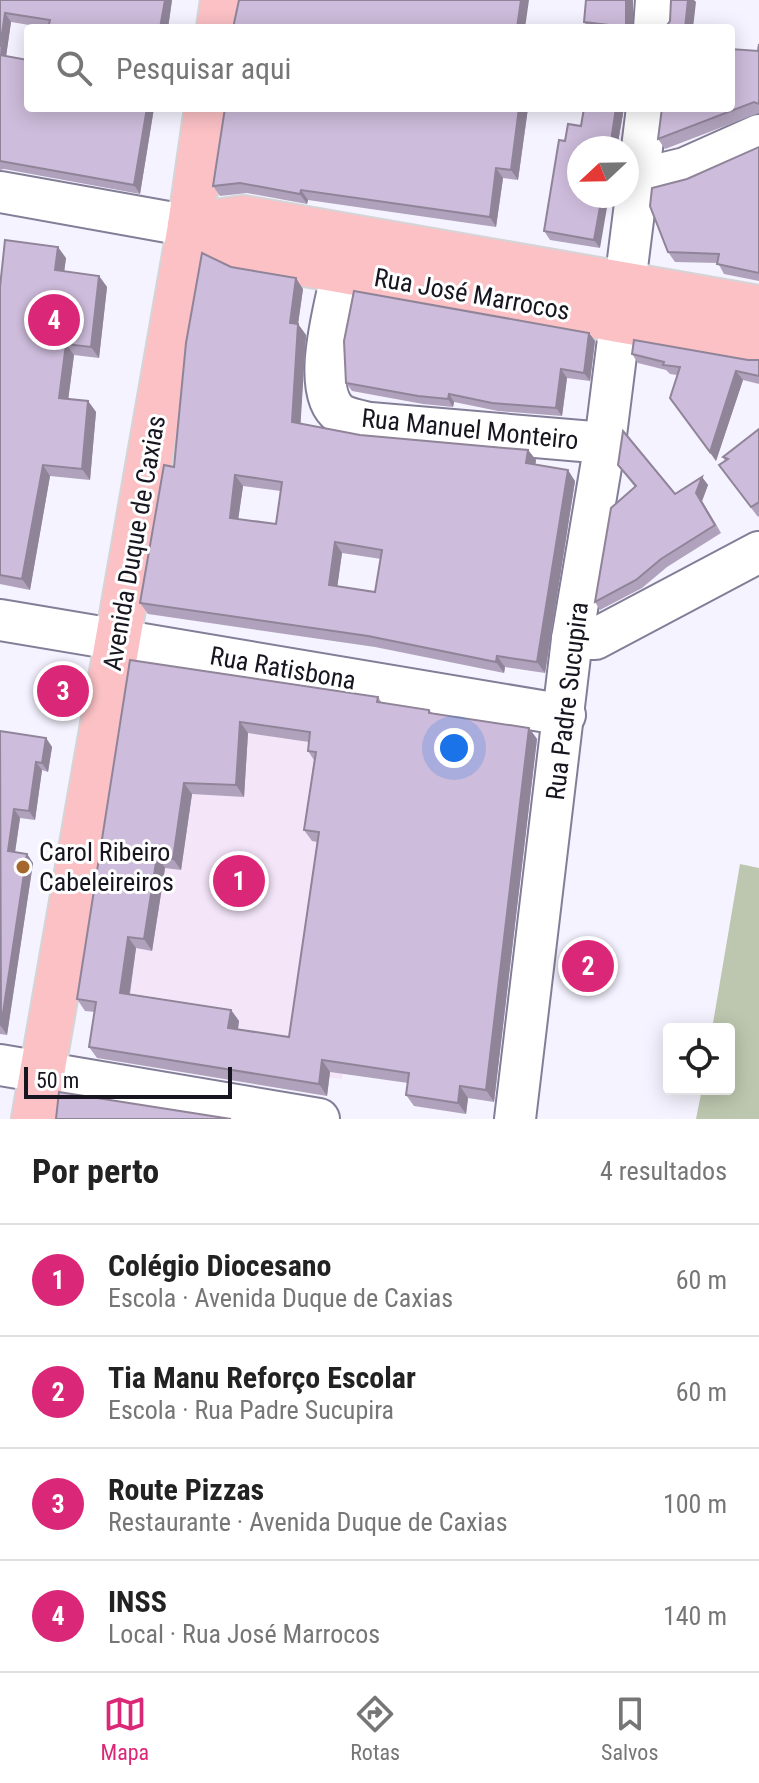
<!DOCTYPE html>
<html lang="pt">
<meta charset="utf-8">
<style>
:root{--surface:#fff;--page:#f2f2f2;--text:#222;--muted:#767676;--line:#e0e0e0;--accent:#db2777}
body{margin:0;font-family:"Roboto Condensed",sans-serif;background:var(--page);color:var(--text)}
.controls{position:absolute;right:24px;bottom:24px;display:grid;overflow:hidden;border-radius:8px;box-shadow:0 4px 20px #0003}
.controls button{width:72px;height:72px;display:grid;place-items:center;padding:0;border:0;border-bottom:2px solid var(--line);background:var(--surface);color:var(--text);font:40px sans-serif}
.compass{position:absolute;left:567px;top:136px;width:72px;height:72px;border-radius:50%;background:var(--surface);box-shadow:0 4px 20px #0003;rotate:248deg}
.scale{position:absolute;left:24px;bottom:20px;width:208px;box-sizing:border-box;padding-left:8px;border:4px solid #17151f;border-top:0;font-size:22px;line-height:28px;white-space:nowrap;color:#17151f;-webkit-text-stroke:6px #fff;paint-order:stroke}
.you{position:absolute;left:454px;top:748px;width:28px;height:28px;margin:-20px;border:6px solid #fff;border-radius:50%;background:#1a73e8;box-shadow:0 0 0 12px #1a73e833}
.badge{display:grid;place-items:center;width:52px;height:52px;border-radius:50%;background:var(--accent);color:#fff;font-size:26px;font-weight:700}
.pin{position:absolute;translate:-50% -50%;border:4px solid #fff;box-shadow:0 2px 8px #0006}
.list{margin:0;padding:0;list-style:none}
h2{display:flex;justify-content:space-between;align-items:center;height:104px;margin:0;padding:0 32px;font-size:34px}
h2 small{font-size:26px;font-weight:400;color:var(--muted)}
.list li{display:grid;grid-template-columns:52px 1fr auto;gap:24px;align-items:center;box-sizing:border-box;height:112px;padding:0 32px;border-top:2px solid var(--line)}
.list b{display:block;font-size:30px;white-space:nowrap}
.list p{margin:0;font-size:26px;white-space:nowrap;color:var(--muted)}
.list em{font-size:26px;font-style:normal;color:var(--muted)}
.icon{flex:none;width:44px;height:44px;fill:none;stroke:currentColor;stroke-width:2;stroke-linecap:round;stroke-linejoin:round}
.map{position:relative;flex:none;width:759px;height:1119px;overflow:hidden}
.search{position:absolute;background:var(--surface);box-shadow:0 4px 20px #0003;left:24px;right:24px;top:24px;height:88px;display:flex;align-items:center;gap:20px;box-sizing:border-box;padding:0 28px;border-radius:8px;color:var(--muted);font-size:30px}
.sheet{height:552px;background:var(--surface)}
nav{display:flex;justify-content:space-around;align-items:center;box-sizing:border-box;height:112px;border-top:2px solid var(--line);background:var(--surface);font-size:22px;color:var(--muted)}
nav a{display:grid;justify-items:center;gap:4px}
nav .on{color:var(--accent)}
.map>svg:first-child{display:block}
.education{fill:#f4e5f9}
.green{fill:#bdc7af}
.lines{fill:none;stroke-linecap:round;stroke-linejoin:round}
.minor-casing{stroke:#837e97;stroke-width:44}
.major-casing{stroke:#d5d5d7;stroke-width:48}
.minor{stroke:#fff;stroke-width:40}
.major{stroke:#fbc1c5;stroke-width:44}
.wall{fill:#b0a2bc;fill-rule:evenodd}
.shaded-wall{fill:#908499}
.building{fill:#cdbcdb;stroke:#908499;stroke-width:2;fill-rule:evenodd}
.poi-dot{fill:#a6672d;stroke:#fff;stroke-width:3}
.labels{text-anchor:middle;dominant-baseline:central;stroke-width:6;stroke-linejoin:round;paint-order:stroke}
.street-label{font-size:26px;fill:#17151f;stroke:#fff}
.poi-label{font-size:26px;fill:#17151f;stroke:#fff;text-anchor:start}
</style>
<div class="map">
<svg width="759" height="1119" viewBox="0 0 759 1119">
<rect width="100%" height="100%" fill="#f5f3ff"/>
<path class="education" d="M137,683l247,30 -42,366 -248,-30z"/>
<path class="green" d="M740,864l19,4v251h-63l6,-30h27v-60h-17z"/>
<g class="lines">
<g class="minor-casing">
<g id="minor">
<path d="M654,28l2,-28"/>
<path d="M640,179l45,-11 74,-33"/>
<path d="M0,192l190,34"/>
<path d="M342,271c-6,33 -33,120 -2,143 8,5 21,7 30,9l235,20"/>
<path d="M0,620l565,95"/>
<path d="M572,639h23l164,-87"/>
<path d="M0,1065l319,54"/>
<path d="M515,1119l57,-480 33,-196 42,-335"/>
</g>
</g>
<g class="major-casing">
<g id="major">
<path d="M219,28l4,-28"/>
<path d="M190,226l53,27 516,92"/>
<path d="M190,226l53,-8 516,90"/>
<path d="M34,1119l156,-893 17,-118"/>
</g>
</g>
<use href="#minor" class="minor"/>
<use href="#major" class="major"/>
</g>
<g class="wall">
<path d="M0,0h172l-4,28h-120l-37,-6 -5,34 22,52h126l-14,86 -136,-25 -4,1z"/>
<path d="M633,0v28h-45l-4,-6z"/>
<path d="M759,44v69l-94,36 -7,-10 100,-88z"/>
<path d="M225,108h303l-10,72 -15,-2 -7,49 -188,-27 -1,4 -60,-11 -27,3 -7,-10z"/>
<path d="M584,108h40l-7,40h-38l21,100 -50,-8 -6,-9 21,-90 16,-15z"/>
<path d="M759,147v134l-35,-7 -6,-11 -43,-1 -7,-10 19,-73z"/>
<path d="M66,258l-2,13 35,5 8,11 -8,71 -25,-3 -6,44 20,2 8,11 -6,68 -40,-4 -20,114 -30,-6v-297z"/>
<path d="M231,267l72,22 -5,35 8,11 -6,89 60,11 168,15 8,10 -1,5 40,16 -30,192 -40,-6 -1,6 -129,-26 -227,-33 -8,-11 34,-136zM243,486l38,5 -5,33 -38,-5zM342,553l39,6 -6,33 -38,-5z"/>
<path d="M589,333l6,8 -5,40 -23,-3 -5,38 -64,-5 -44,-9 -1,5 -30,-3 -71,-13 -6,-8z"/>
<path d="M632,354l116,6h11v24l-16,-4 -27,81 -46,-63 7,-23 -7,-1 -4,-4 -28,-7z"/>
<path d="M759,429v87l-1,1 -39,-52 6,-4 -2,-4z"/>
<path d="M618,465l57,29 27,-17 6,8 -6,16 19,32 -54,34 -25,21 -42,22 -5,-8 40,-115z"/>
<path d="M130,660l248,37 4,6 47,7 3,3 97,15 8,11 -43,363 -26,-4 -2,16 -52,-8 -8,-11 2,-12 -78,-11 -3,24 -230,-38 -8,-11 6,-35 -10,-1 -8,-12zM248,733l61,9 -1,9 6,9 -10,70 8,11 5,1 -28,195 -51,-7 1,-9 -8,-11 -101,-16 6,-46 16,3 13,-83 16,2 11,-76 52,3z"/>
<path d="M0,731l46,7 6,9 -4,25 -6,-2 -7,50 -15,-2 -5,34 12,2 6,9 -26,172 -7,-1z"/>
</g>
<g class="shaded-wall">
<path d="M165,0h7l-4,28h-8z"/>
<path d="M521,0h8l-4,28h-8z"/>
<path d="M626,0h7v28l-7,-1z"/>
<path d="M688,0h6l2,2 -3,26h-8z"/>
<path d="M5,13l6,9 -6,42 -5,-8z"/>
<path d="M147,108h7l-14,86 -6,-9z"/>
<path d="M519,108h9l-10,72 -7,-10z"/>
<path d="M616,108h8l-7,40h-7z"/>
<path d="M496,168l7,10 -7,49 -6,-10z"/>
<path d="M301,190l7,10 -1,4 -7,-10z"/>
<path d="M602,196h7l-9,52 -6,-8z"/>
<path d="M58,247l8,11 -3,23 -8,-11z"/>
<path d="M99,276l8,11 -8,71 -8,-11z"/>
<path d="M296,278l7,11 -5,35 8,11 -6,98 -8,-11 -2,-99z"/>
<path d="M589,333l6,8 -5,40 -6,-8z"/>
<path d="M66,344l8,11 -7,54 -8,-11z"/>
<path d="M561,369l6,9 -5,38 -6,-8z"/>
<path d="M736,371l7,9 -27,81 -6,-9z"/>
<path d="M449,394l5,8 -1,5 -5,-8z"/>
<path d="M88,401l8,11 -6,68 -8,-11z"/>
<path d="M528,450l8,10 -2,14 -8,-11z"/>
<path d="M43,465l7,11 -20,114 -8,-11z"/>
<path d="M568,470l7,11 -30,192 -8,-11z"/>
<path d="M235,475l8,11 -6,42 -7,-10z"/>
<path d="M702,477l6,8 -6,16 19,32 -25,-40z"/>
<path d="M335,542l7,11 -6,43 -7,-11z"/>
<path d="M497,656l8,11 -1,6 -8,-11z"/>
<path d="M240,722l8,11 -4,64 -8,-12z"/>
<path d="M529,728l8,11 -43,363 -8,-12z"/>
<path d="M46,738l6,9 -4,25 -6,-9z"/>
<path d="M36,762l6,8 -7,50 -6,-9z"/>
<path d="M184,783l8,11 -11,76 -8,-11z"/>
<path d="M14,809l6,9 -6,41 -6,-8z"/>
<path d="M27,854l6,9 -26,172 -6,-9z"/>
<path d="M157,856l8,12 -13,83 -8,-12z"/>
<path d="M128,937l8,11 -8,56 -8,-11z"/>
<path d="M231,1010l8,11 -3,19 -8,-12z"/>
<path d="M322,1060l8,12 -3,24 -8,-12z"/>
<path d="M460,1086l8,12 -2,16 -8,-11z"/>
</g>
<g class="building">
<path d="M0,0h165l-5,28h-112l2,-8 -45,-7 -5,34z"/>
<path d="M239,0h282l-4,28h-284z"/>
<path d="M586,0h40v27l-42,-5z"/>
<path d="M671,0h17l-3,28h-20l5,-7z"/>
<path d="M759,44v60l-5,-2 -96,37 4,-31h69v-59l27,2z"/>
<path d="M0,55l28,5v48h119l-13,77 -134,-24z"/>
<path d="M225,108h294l-8,62 -15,-2 -6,49 -189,-27 -1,4 -60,-11 -27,3z"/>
<path d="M584,108h32l-6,40h-31v48h23l-8,44 -50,-9 15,-91 6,1 3,-17 13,2z"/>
<path d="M759,147v126l-42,-9 2,-10 -51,-2 -18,-46 2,-18 35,-9z"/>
<path d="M5,240l53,7 -3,23 44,6 -8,71 -25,-3 -7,54 29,3 -6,68 -39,-4 -21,114 -22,-4v-288z"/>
<path d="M202,253l29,14 65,11 -6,45 8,1 -6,98 68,13 168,15 -2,13 42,7 -31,192 -40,-6 -1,6 -128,-26 -228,-33 24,-138 10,2 12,-124zM235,475l47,7 -6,42 -46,-6zM335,542l47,8 -7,42 -46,-7z"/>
<path d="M354,291l235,42 -5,40 -23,-4 -5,39 -64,-5 -43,-9 -1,5 -30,-3 -72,-13 -2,-42z"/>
<path d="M634,340l114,20h11v16l-23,-5 -26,81 -40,-54 10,-31 -17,-2 1,-3 -32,-8z"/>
<path d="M759,429v73l-8,5 -32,-42 9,-6 -5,-2z"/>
<path d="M623,431l52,63 27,-17 -6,16 19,32 -54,34 -25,21 -41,22 16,-94 25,-22 -18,-21z"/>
<path d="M130,660l248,37 -1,5 52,8v3l100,15 -43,362 -26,-4 -2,17 -52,-8 3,-22 -87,-13 -3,24 -230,-37 7,-45 -19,-3zM240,722l70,10 -2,19 8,1 -12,78 15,2 -30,205 -61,-9 3,-18 -111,-17 8,-56 16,2 13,-83 16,3 11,-76 52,2z"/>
<path d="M0,731l46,7 -4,25 -6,-1 -7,49 -15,-2 -6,42 19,3 -26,172z"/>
<path d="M59,1092l172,27h-175z"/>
</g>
<circle class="poi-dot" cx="23" cy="867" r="8"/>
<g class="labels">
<g class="street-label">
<text transform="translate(472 294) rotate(10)">Rua José Marrocos</text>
<text transform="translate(470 429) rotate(6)">Rua Manuel Monteiro</text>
<text transform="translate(134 543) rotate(-80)">Avenida Duque de Caxias</text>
<text transform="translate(283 668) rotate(10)">Rua Ratisbona</text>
<text transform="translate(567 701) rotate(-83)">Rua Padre Sucupira</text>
</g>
<g class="poi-label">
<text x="39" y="852">Carol Ribeiro<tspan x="39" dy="30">Cabeleireiros</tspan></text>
</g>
</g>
</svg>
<div class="controls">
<button><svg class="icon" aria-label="locate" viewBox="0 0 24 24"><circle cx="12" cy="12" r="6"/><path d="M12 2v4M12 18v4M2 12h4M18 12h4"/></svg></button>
</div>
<svg class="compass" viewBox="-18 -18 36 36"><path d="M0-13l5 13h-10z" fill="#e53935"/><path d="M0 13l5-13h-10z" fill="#767676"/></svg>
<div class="scale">50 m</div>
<div class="you"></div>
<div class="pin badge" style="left:239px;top:881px">1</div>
<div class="pin badge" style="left:588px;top:966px">2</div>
<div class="pin badge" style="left:63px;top:691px">3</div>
<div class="pin badge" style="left:54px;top:320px">4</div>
<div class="search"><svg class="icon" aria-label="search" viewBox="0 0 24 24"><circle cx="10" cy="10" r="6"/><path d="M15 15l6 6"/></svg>Pesquisar aqui</div>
</div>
<section class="sheet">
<h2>Por perto<small>4 resultados</small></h2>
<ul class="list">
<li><span class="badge">1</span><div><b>Colégio Diocesano</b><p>Escola · Avenida Duque de Caxias</p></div><em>60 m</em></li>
<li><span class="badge">2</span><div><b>Tia Manu Reforço Escolar</b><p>Escola · Rua Padre Sucupira</p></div><em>60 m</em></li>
<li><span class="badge">3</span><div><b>Route Pizzas</b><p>Restaurante · Avenida Duque de Caxias</p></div><em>100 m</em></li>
<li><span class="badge">4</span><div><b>INSS</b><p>Local · Rua José Marrocos</p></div><em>140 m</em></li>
</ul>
</section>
<nav>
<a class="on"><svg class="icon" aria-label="map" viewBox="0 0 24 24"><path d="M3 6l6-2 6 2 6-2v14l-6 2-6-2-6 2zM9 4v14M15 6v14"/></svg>Mapa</a>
<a><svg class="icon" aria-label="directions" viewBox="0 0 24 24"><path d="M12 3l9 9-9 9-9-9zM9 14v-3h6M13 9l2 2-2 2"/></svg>Rotas</a>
<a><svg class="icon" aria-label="saved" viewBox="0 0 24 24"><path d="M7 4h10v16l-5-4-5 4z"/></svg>Salvos</a>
</nav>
